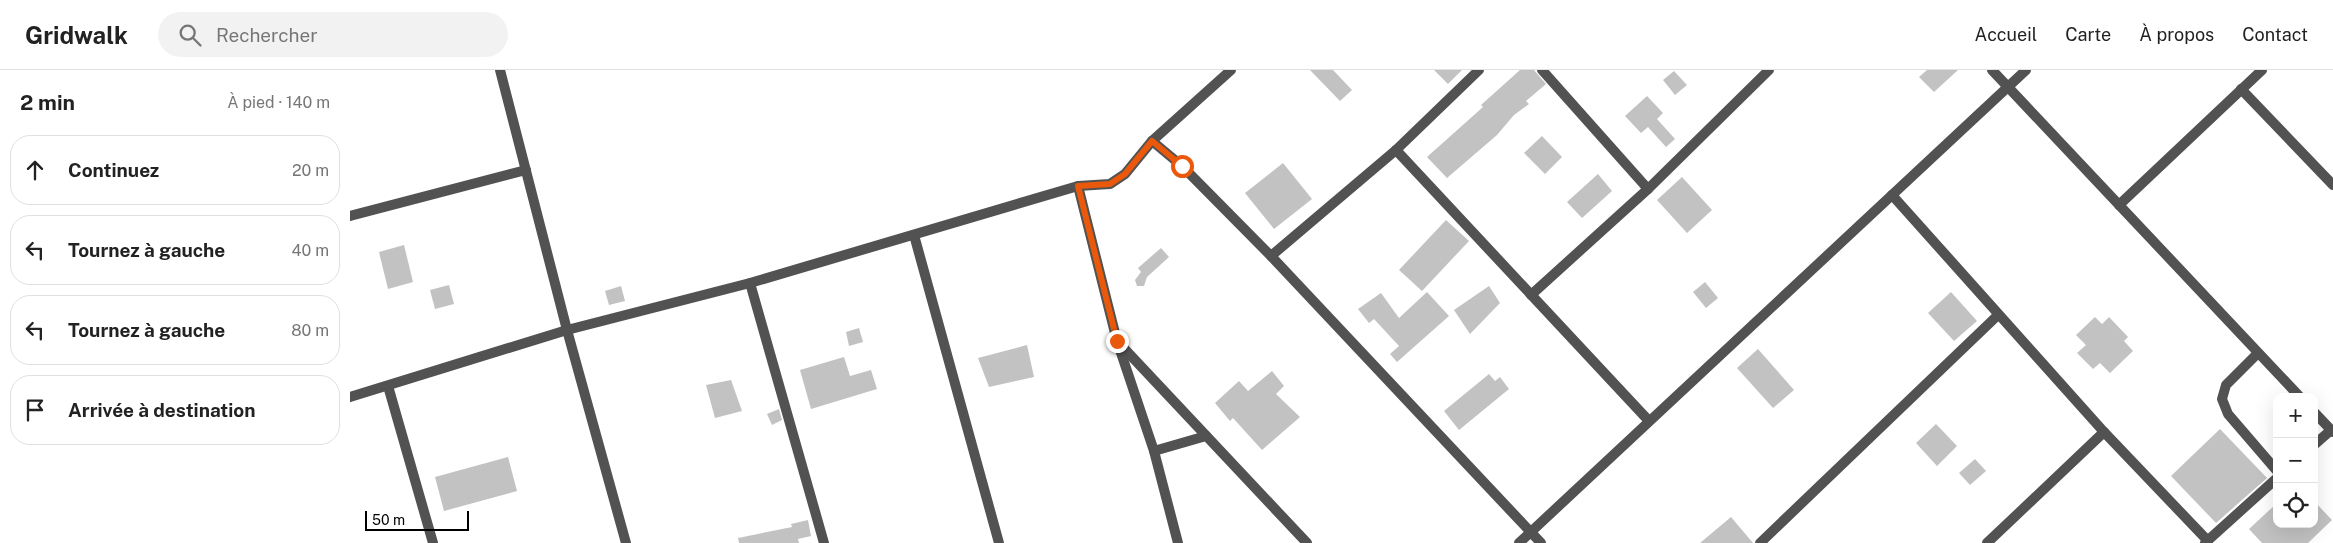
<!DOCTYPE html>
<html lang="fr">
<meta charset="utf-8">
<style>
:root{--surface:#fff;--page:#f2f2f2;--text:#222;--muted:#767676;--line:#e0e0e0}
body{margin:0;font-family:"Public Sans",sans-serif;background:var(--page);color:var(--text)}
.controls{position:absolute;right:15px;bottom:15px;display:grid;overflow:hidden;border-radius:10px;box-shadow:0 5px 20px #0002}
.controls button{width:45px;height:45px;display:grid;place-items:center;padding:0;border:0;border-bottom:1px solid var(--line);background:var(--surface);color:var(--text);font:25px sans-serif}
.scale{position:absolute;left:15px;bottom:12px;width:104px;box-sizing:border-box;padding-left:5px;border:2px solid #000;border-top:0;font-size:14px;line-height:18px;white-space:nowrap;color:#000;-webkit-text-stroke:4px #fff;paint-order:stroke}
.stop{position:absolute;width:15px;height:15px;margin:-11px;border:4px solid #ea580c;border-radius:50%;background:#fff}
.stop.end{background:#ea580c;border-color:#fff;box-shadow:0 1px 5px #0008}
.list{margin:0;padding:0;list-style:none}
h2{display:flex;justify-content:space-between;align-items:center;height:65px;margin:0;padding:0 20px;font-size:21px}
h2 small{font-size:16px;font-weight:400;color:var(--muted)}
.list li{display:grid;grid-template-columns:32px 1fr auto;gap:15px;align-items:center;box-sizing:border-box;height:70px;margin:0 10px 10px;padding:0 10px;border:1px solid var(--line);border-radius:20px}
.list b{display:block;font-size:19px;white-space:nowrap}
.list em{font-size:16px;font-style:normal;color:var(--muted)}
.icon{flex:none;width:28px;height:28px;fill:none;stroke:currentColor;stroke-width:2;stroke-linecap:round;stroke-linejoin:round}
.map{position:relative;flex:none;width:1983px;height:473px;overflow:hidden}
header{display:flex;align-items:center;gap:30px;box-sizing:border-box;height:70px;padding:0 25px;background:var(--surface);border-bottom:1px solid var(--line)}
header strong{font-size:24px}
nav{display:flex;gap:28px;margin-inline-start:auto;font-size:18px}
.search{width:350px;height:45px;background:var(--page);display:flex;align-items:center;gap:12px;box-sizing:border-box;padding:0 18px;border-radius:28px;color:var(--muted);font-size:19px}
main{display:flex}
aside{flex:1;background:var(--surface)}
.map>svg:first-child{display:block}
.building{fill:#c2c2c2}
.lines{fill:none;stroke-linecap:round;stroke-linejoin:round}
.street{stroke:#525252;stroke-width:10}
.route{stroke:#ea580c;stroke-width:6}
</style>
<header>
<strong>Gridwalk</strong>
<div class="search"><svg class="icon" aria-label="search" viewBox="0 0 24 24"><circle cx="10" cy="10" r="6"/><path d="M15 15l6 6"/></svg>Rechercher</div>
<nav><a>Accueil</a><a>Carte</a><a>À propos</a><a>Contact</a></nav>
</header>
<main>
<aside>
<h2>2 min<small>À pied · 140 m</small></h2>
<ul class="list">
<li><svg class="icon" aria-label="ahead" viewBox="0 0 24 24"><path d="M12 20V5M6 11l6-6 6 6"/></svg><div><b>Continuez</b></div><em>20 m</em></li>
<li><svg class="icon" aria-label="left" viewBox="0 0 24 24"><path d="M17 20v-9H6M10 6l-5 5 5 5"/></svg><div><b>Tournez à gauche</b></div><em>40 m</em></li>
<li><svg class="icon" aria-label="left" viewBox="0 0 24 24"><path d="M17 20v-9H6M10 6l-5 5 5 5"/></svg><div><b>Tournez à gauche</b></div><em>80 m</em></li>
<li><svg class="icon" aria-label="arrive" viewBox="0 0 24 24"><path d="M6 21V4h12l-3 4 3 4H6"/></svg><div><b>Arrivée à destination</b></div></li>
</ul>
</aside>
<div class="map">
<svg width="1983" height="473" viewBox="0 0 1983 473">
<rect width="100%" height="100%" fill="#fff"/>
<g class="building">
<path d="M960,0h23l19,20 -12,11z"/>
<path d="M1084,0h28l-14,14z"/>
<path d="M1170,0h14l12,14 -20,17 3,3 -15,11 -17,20 -50,43 -20,-21 56,-50 -2,-2z"/>
<path d="M1577,0h31l-24,22 -15,-15z"/>
<path d="M1324,1l13,14 -12,10 -12,-15z"/>
<path d="M1297,26l16,17 -6,6 18,20 -9,8 -18,-20 -7,6 -16,-17z"/>
<path d="M1192,66l20,21 -17,17 -21,-21z"/>
<path d="M933,93l29,36 -38,30 -29,-36z"/>
<path d="M1248,104l14,17 -30,27 -15,-16z"/>
<path d="M1332,107l30,33 -25,23 -30,-33z"/>
<path d="M1096,150l23,21 -47,50 -23,-21z"/>
<path d="M54,175l9,37 -25,7 -9,-37z"/>
<path d="M811,178l8,9 -22,20 -3,9h-7l-2,-6 6,-8 -3,-4z"/>
<path d="M1355,212l13,16 -12,10 -13,-16z"/>
<path d="M99,215l5,19 -19,5 -5,-19z"/>
<path d="M271,216l4,15 -16,4 -4,-14z"/>
<path d="M1139,216l11,17 -30,31 -16,-24z"/>
<path d="M1077,222l22,24 -52,46 -7,-8 9,-8 -25,-27 -5,4 -11,-14 23,-16 18,25z"/>
<path d="M1601,222l26,29 -23,20 -26,-28z"/>
<path d="M1745,247l7,7 7,-7 19,20 -4,4 9,10 -23,22 -10,-10 -7,6 -16,-16 9,-8 -10,-10z"/>
<path d="M509,258l4,14 -14,4 -3,-14z"/>
<path d="M677,275l7,32 -45,10 -11,-29z"/>
<path d="M1408,279l36,41 -21,18 -36,-40z"/>
<path d="M494,287l6,19 21,-6 6,19 -66,20 -11,-39z"/>
<path d="M922,301l12,15 -8,8 24,23 -38,33 -29,-32 -3,3 -15,-18 24,-22 9,10z"/>
<path d="M1139,304l6,7 5,-4 9,12 -50,41 -15,-19z"/>
<path d="M381,310l11,31 -27,7 -9,-33z"/>
<path d="M429,339l3,11 -10,5 -5,-11z"/>
<path d="M1586,354l21,22 -20,20 -21,-23z"/>
<path d="M1870,359l47,49 -51,45 -45,-47z"/>
<path d="M158,387l9,34 -73,20 -9,-34z"/>
<path d="M1625,389l11,12 -16,14 -11,-12z"/>
<path d="M1964,431l18,19 -24,23h-46l-13,-14 28,-26v21h37z"/>
<path d="M1381,447l22,26h-53z"/>
<path d="M458,450l3,16 -13,3 1,4h-60l-1,-5 54,-11 -1,-3z"/>
</g>
<g class="lines">
<g class="street">
<path d="M150,0l67,260 59,213"/>
<path d="M1192,0l106,119"/>
<path d="M1642,0l308,327"/>
<path d="M1891,19l92,96"/>
<path d="M802,71l30,25 89,90 270,287"/>
<path d="M1046,80l253,271"/>
<path d="M728,116l39,155 37,110 24,92"/>
<path d="M1542,125l212,237 104,109"/>
<path d="M1769,135l143,-135"/>
<path d="M0,146l176,-46"/>
<path d="M564,165l85,308"/>
<path d="M921,186l125,-106 83,-80"/>
<path d="M400,213l74,260"/>
<path d="M1181,225l117,-106 121,-119"/>
<path d="M769,273l188,200"/>
<path d="M1908,283l-32,32 -4,14 6,15 49,57"/>
<path d="M38,316l45,157"/>
<path d="M0,327l217,-67 183,-47 328,-97 32,-2 15,-10 27,-33 79,-71"/>
<path d="M1964,342l19,20"/>
<path d="M1964,375l17,-15"/>
<path d="M804,381l52,-15"/>
<path d="M1169,473l507,-473"/>
<path d="M1410,473l238,-228"/>
<path d="M1637,473l117,-111"/>
<path d="M1855,473l72,-65"/>
</g>
</g>
<g class="lines">
<path class="route" d="M767,271l-39,-155 32,-2 15,-10 27,-33 30,25"/>
</g>
</svg>
<div class="controls">
<button>+</button>
<button>−</button>
<button><svg class="icon" aria-label="locate" viewBox="0 0 24 24"><circle cx="12" cy="12" r="6"/><path d="M12 2v4M12 18v4M2 12h4M18 12h4"/></svg></button>
</div>
<div class="scale">50 m</div>
<div class="stop" style="left:832px;top:96px"></div>
<div class="stop end" style="left:767px;top:271px"></div>
</div>
</main>
